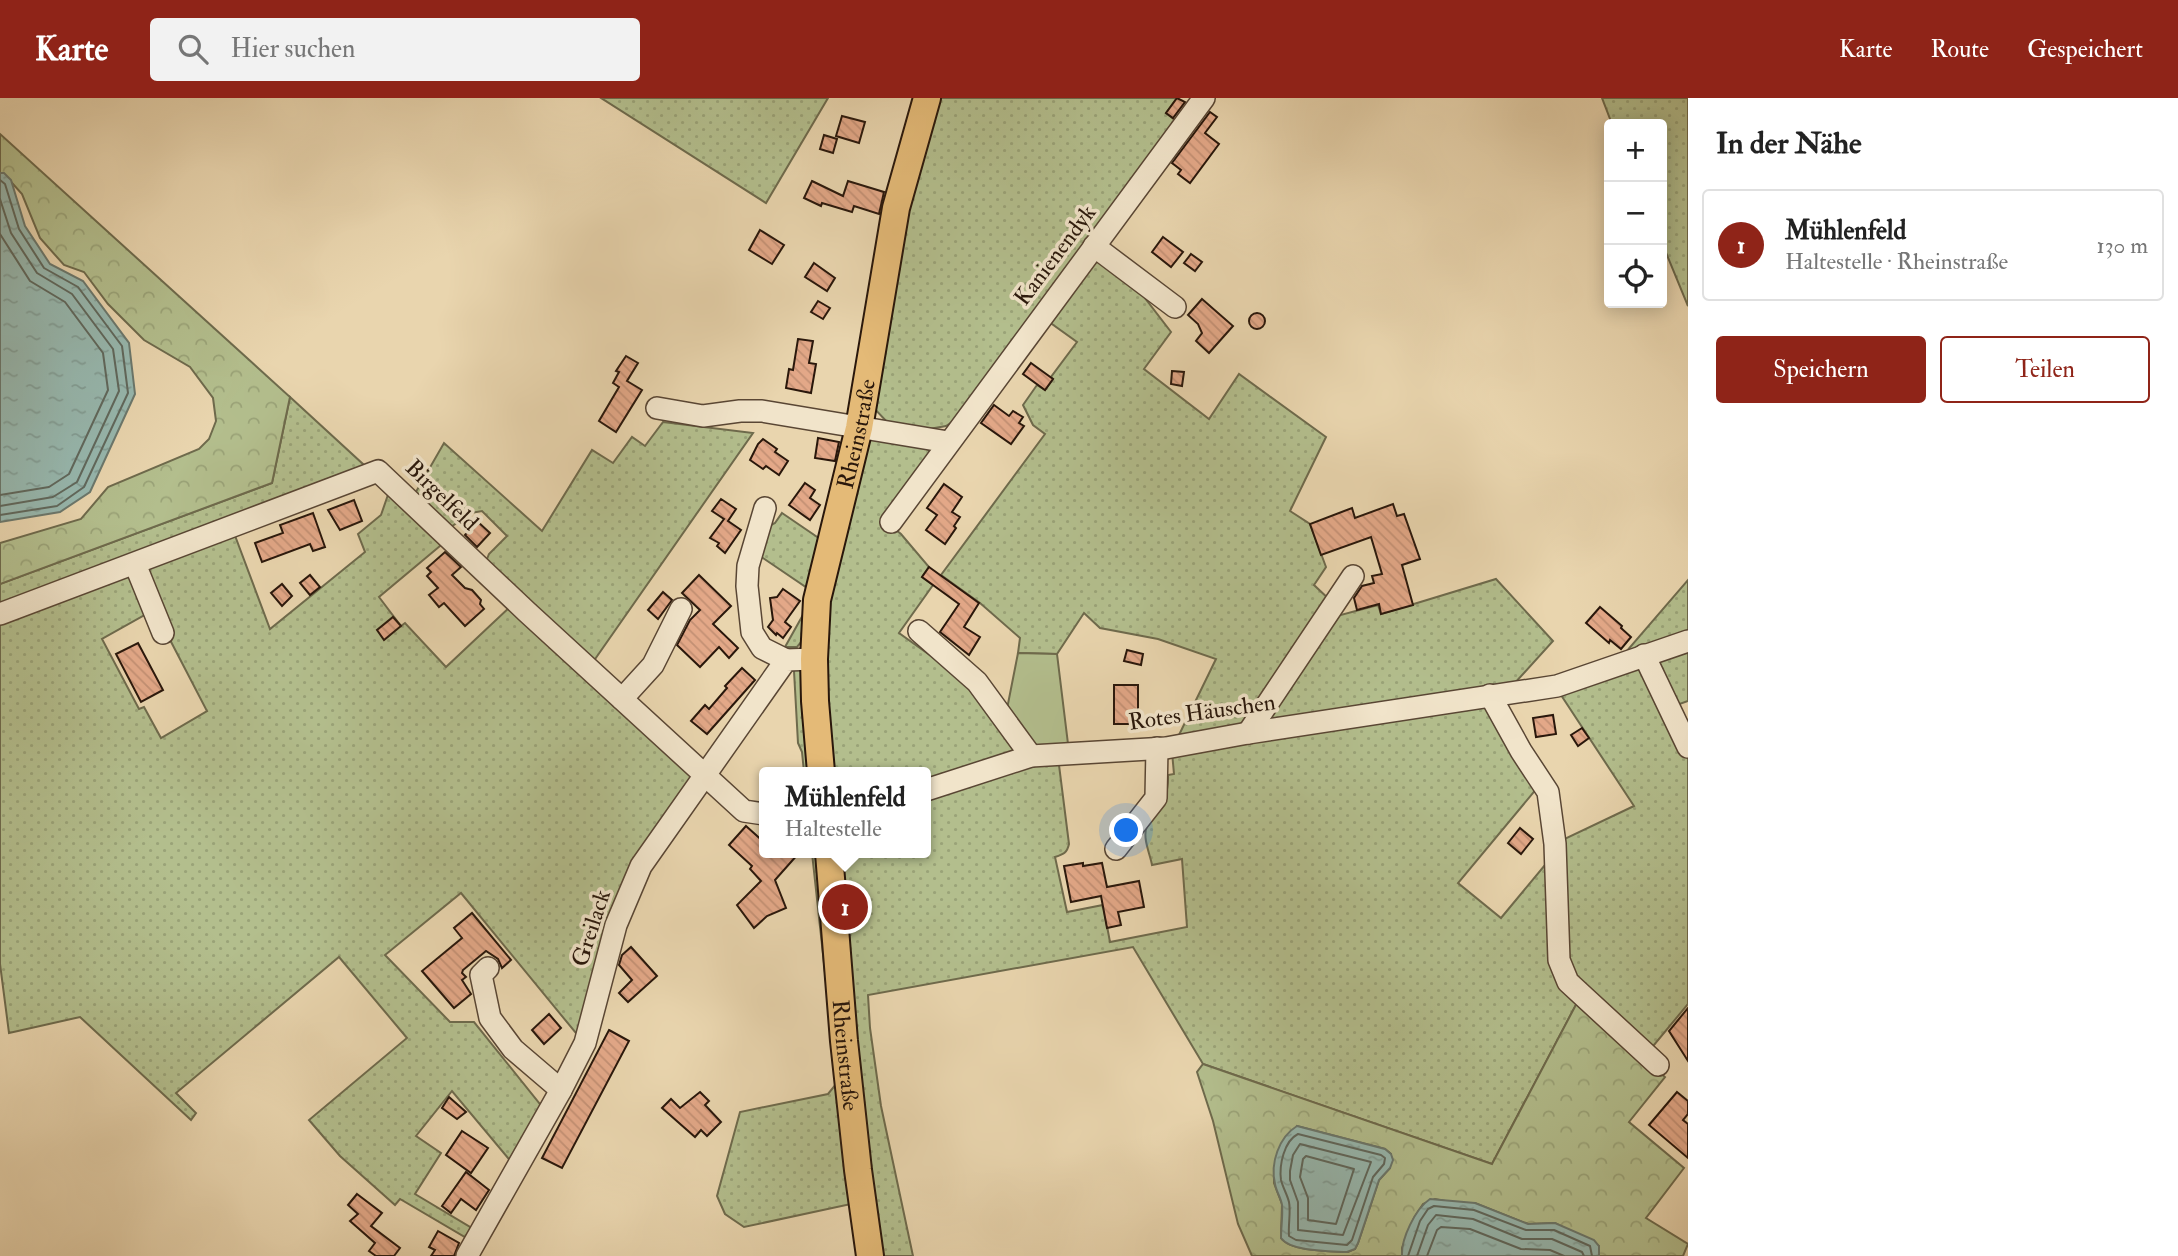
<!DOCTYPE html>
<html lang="de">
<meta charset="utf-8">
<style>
:root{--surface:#fff;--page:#f2f2f2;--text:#222;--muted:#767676;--line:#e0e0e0;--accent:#8f2418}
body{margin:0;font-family:"IM FELL Double Pica",serif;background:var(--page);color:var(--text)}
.controls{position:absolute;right:21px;top:21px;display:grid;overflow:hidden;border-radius:7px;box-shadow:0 4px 18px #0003}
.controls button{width:63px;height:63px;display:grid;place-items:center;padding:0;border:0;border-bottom:2px solid var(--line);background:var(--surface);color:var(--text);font:35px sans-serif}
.you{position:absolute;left:1127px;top:733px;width:24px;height:24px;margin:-18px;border:5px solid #fff;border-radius:50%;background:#1a73e8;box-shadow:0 0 0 10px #1a73e833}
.badge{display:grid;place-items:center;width:46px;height:46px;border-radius:50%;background:var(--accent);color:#fff;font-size:23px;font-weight:700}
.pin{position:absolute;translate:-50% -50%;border:4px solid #fff;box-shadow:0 2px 7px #0006}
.popup{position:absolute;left:759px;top:669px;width:172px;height:91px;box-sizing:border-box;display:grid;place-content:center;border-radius:7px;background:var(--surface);filter:drop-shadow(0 2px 5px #0005);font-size:23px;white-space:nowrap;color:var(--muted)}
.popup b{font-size:26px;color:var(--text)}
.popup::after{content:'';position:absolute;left:50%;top:100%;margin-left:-14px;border:14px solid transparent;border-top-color:var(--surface)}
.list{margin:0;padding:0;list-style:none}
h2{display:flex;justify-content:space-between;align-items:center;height:91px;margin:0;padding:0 28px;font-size:30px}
h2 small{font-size:23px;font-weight:400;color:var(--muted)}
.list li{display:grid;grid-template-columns:46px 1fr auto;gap:21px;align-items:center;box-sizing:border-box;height:112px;margin:0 14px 14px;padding:0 14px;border:2px solid var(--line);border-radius:7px}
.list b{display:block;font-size:26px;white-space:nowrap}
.list p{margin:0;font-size:23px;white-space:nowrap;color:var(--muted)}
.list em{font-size:23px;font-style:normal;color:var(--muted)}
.actions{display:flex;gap:14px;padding:21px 28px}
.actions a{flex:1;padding:16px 0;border:2px solid var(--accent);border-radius:7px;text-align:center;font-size:24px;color:var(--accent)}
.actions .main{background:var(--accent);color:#fff}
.icon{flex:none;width:38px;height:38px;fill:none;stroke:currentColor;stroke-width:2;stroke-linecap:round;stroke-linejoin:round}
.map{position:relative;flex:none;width:1688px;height:1158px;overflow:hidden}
header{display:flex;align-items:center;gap:42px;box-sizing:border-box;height:98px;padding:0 35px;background:var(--accent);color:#fff}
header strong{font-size:33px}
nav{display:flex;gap:38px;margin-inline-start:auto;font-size:24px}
.search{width:490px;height:63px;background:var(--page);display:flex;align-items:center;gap:18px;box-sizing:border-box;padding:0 24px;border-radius:7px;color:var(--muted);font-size:26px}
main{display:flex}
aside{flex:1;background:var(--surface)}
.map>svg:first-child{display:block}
.grass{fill:url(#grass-dots);stroke:#6e6a4c;stroke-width:2}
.forest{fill:url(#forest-crowns);stroke:#6e6a4c;stroke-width:2;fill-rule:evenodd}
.park{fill:#b3be8d;stroke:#6e6a4c;stroke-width:2}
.water{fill:url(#water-ripples);stroke:#6b786d;stroke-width:2}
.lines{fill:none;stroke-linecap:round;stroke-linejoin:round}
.shore{stroke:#60685d;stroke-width:2}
.building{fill:url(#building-back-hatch);stroke:#29170b;stroke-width:2}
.minor-casing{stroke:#594634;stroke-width:24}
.major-casing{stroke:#29170b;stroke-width:30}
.minor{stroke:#f1e4ca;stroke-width:21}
.major{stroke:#e4ba77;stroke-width:26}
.labels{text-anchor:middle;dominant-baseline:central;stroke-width:7;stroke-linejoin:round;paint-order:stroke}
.street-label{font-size:23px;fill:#29170b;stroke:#f1e4ca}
</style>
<header>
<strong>Karte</strong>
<div class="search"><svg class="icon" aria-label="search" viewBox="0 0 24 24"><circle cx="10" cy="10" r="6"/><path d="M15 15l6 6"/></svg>Hier suchen</div>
<nav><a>Karte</a><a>Route</a><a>Gespeichert</a></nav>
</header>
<main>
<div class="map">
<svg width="1688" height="1158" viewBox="0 0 1688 1158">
<defs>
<pattern id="grass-dots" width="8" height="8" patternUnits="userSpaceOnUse" patternTransform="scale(1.75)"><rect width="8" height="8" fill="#b3be8d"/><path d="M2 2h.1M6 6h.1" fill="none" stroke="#9aa378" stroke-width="1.8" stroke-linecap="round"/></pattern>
<pattern id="forest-crowns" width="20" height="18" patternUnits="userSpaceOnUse" patternTransform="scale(1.75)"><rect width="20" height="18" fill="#b3be8d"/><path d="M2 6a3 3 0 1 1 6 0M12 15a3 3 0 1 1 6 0" fill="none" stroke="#9aa378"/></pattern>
<pattern id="water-ripples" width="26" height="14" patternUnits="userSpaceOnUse" patternTransform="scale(1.75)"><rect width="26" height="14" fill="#97b8af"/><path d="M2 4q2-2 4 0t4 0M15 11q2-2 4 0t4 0" fill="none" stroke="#829d95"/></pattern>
<pattern id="building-back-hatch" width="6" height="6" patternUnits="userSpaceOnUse" patternTransform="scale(1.75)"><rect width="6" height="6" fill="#e3a888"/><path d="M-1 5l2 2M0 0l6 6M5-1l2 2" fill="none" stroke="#c39074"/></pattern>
</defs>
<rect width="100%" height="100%" fill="#e9d5ae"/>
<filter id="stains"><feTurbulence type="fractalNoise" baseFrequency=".00286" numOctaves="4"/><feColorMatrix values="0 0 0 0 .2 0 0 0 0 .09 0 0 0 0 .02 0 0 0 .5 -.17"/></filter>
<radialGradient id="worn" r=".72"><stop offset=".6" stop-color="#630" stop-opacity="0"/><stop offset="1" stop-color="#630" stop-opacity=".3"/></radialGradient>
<g class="grass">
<path d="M601,0h227l-62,105z"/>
<path d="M934,0h243l-11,15 14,11 -211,287 -23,15 -17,3 -40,-5 -19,-20 30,-177z"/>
<path d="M1602,0h86v208l-26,-63v-119h-50z"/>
<path d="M1095,153l36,29 40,52 -27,37 65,50 30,-45 87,63 -36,74 20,13 16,43 -12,18 18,17 -88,125 -66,10 38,-78 -58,-20 -58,-11 -16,-15 -27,41 -39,-1 2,-15 -40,-35 -39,-28 104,-141 -12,-9 -10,-20 14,-20 8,5 8,-11 -2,-2 26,-35 -32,-23z"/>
<path d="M290,299l74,68 -1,7 -363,135v-23l272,-101z"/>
<path d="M663,324l90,11 -160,229 -108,-98 4,-10 18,-18 -25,-25 -11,2 -23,16 -35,-32 31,-54 98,88 50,-81 21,13 19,-26 13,9z"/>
<path d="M874,339l52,8 7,14 -47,63 15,12 28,33 -7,10 11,8 -34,48 81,58 35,53 -2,10 -87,29v-11h-97l-5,-165 38,-162z"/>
<path d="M390,391l56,52 -67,56 22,29 4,-3 41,44 66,-62 184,168 -61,92 -55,173 -119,-145 -76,62 65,67h24l70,87 -31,55 -61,-73 -36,45 25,17 -26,41 60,36 -5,10 -70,-41 -5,6 -55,-49 -31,-36 98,-82 -68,-81 -163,136 20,20 -5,7 -111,-103 -71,16 -9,-69v-344l128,-48 20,41 -46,26 37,70 5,-2 17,31 46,-27 -40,-77 -22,-68 89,-33 36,96 95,-77 -7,-18 23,-19z"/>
<path d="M782,415l41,28 -16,94 -10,12h-12l19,-34 6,-23 -53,-36 10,-27 8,-4z"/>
<path d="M1496,481l57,62 -40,44 -248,39 68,-107 45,-12 3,9z"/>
<path d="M1688,482v51l-63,22z"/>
<path d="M1688,548v55l-14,5 -22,-47z"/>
<path d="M801,566l5,9 -4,40 9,54 -4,5h-3l-2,-20 -4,-9 -4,-72 -8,-2z"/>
<path d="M1638,566l9,6 41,88v246l-39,47 -82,-79 -9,-130 76,-36 -75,-114z"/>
<path d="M1488,606l50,83 -80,96 43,35 49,-59 4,102 25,38 -87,165 -289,-100 -70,-117 -265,48 2,33 11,78 32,150h-33l-32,-277 2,-34 -4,-48 -9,-44h89v-56l89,-29 40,-7 4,4 10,79c-2,9 -5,10 -14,13l12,55 36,-7 7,37 77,-15 -5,-68 -30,6c-2,-11 -10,-28 -5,-39 9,-21 22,-23 21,-51l6,-1 -2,-22z"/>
<path d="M812,755h10l29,351 -107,23 -19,-13 -8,-18 23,-84 88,-18 9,-11z"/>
</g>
<g class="forest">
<path d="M0,36l290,263 -18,86 -272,101v-41l81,-24 27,-32 91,-38 10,-10 7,-18 -3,-23 -23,-31 -46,-27 -36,-36 -24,-32 -20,-7 -24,-27 -18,-44 -18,-20 -4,-1z"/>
<path d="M1579,901l86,78 -36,45 55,46 -38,50 42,26 -5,12h-84v-10l-44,-23 -27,1 -53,-21h-20l-20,-4 -12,5 -9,14 -12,30v8h-150l-14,-32 -25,-103 -16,-49 6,-8 289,100zM1297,1028l88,23 6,5 -1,14 -11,12 -21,63 -3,6 -7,3c-17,-1 -57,0 -67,-14l1,-34 -8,-21v-13z"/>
</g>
<path class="park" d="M1018,555l39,1 11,90 -37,7 -25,-37z"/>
<g class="water">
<path d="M0,75h4l7,7 14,46 25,38 33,17 46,62 6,51 -45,98 -30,20 -60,10z"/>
<path d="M1297,1028l88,23 6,5 2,6 -3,8 -11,12 -21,63 -3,6 -8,3c-16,-1 -56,0 -66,-14 0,-11 2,-23 1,-33 -1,-7 -6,-14 -7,-21 -5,-21 4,-47 22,-58z"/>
<path d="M1430,1101l45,4 53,21 27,-1 39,17 5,6v10h-197c-1,-17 13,-47 28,-57z"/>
</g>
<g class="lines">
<g class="shore">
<path d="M0,82l5,4 14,45 25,39 34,19 44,59 6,47 -44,94 -27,19 -57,9"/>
<path d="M0,101l11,34 26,40 35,21 41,55 6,42 -42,91 -24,15 -53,9"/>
<path d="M0,136l30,47 35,21 38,51 5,37 -39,84 -20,13 -49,8"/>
<path d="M1298,1036l83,21 4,3 -1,6 -11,13 -21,63 -5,5 -51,-5 -7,-4c-1,-11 2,-24 0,-34 -2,-8 -6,-14 -8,-22 -2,-15 3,-39 17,-46z"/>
<path d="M1300,1046l71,18 -28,73 -45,-5v-28l-8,-22v-9l3,-16z"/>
<path d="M1306,1058l48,13 -18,55 -28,-4v-22l-8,-21 3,-18z"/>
<path d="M1408,1158l12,-35 8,-12 6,-3 40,4 52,20h28l36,16 2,10"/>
<path d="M1417,1158l11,-31 8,-10 37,4 49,20h30l30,13 2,4"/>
<path d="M1427,1158l10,-26 4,-3 29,2 51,20 29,1 14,6"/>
</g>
</g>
<g class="building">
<path d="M1177,0l8,4 -12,16 -7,-5z"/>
<path d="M1210,14l7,5 -12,16 14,11 -29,39 -12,-9 3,-4 -9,-7z"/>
<path d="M842,18l23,6 -6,21 -23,-7z"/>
<path d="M824,37l13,4 -4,14 -13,-4z"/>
<path d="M812,83l31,15 5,-15 36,11 -5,22 -25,-8 -2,6 -30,-9 -1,3 -17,-8z"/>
<path d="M760,132l24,15 -12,19 -23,-14z"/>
<path d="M1163,139l20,15 -12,15 -19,-15z"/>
<path d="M1191,156l11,8 -7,9 -11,-8z"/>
<path d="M814,165l21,15 -8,13 -22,-14z"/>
<path d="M1202,201l31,27 -24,27 -13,-12 6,-8 -4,-9 -10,-9z"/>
<path d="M818,203l12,7 -7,11 -12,-7z"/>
<circle cx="1257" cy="223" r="8"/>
<path d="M798,241l15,2 -4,22 7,1 -5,29 -25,-5 3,-19 4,1z"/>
<path d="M626,258l12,7 -11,18 15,9 -26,42 -17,-11 20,-34 -6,-4 6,-11 -3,-1z"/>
<path d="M1031,265l22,16 -8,11 -22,-16z"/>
<path d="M1172,273l12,1 -2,14 -11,-2z"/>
<path d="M994,307l15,11 4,-5 10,6 -4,6 5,3 -13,18 -30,-21z"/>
<path d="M818,340l21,4 -4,19 -20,-3z"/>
<path d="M763,341l14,10 -2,3 13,9 -9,14 -13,-9 -3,3 -13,-9 8,-16z"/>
<path d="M805,385l10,7 -5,8 10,7 -10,15 -21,-15z"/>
<path d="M944,386l18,13 -10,15 8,5 -6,9 2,2 -11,16 -19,-14 11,-15 -10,-7z"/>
<path d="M721,401l15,10 -8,12 13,9 -16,23 -8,-7 2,-3 -9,-5 14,-19 -12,-8z"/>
<path d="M354,402l8,21 -22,9 -12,-20z"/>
<path d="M1393,406l4,12 7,-2 16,45 -18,6 11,40 -32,9 -2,-10 -22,6 -3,-12 8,-12 12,-3 -2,-7 10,-2 -11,-37 -50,18 -11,-31 42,-16 3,10z"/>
<path d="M313,415l12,34 -12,4 -3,-7 -48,18 -7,-19 28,-10 -3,-8z"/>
<path d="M477,423l13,12 -13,14 -12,-12z"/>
<path d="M445,454l16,15 -9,8 13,13 7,2 9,10 -1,4 4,5 -19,17 -21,-23 -5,4 -10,-12 9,-7 -11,-12 4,-4 -4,-4z"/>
<path d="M929,469l50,36 -15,24 16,10 -11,18 -29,-23 19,-28 -37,-27z"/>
<path d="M310,477l10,12 -10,8 -10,-12z"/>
<path d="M699,477l32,31 -18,18 25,24 -9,10 -10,-11 -19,20 -23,-22 13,-25 10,-10 -18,-17z"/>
<path d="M282,486l10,12 -10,10 -11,-13z"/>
<path d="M783,491l17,12 -15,21 6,5 -8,11 -6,-5 -1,2 -8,-8 5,-7 -3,-22 7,-1z"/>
<path d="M663,494l9,8 -14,19 -10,-9z"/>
<path d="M1600,509l22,19 -1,2 10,9 -10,12 -11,-9 -1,3 -23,-20z"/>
<path d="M393,519l8,9 -17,14 -7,-10z"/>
<path d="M138,545l25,47 -22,12 -25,-48z"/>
<path d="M1127,552l16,4 -2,11 -17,-4z"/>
<path d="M742,570l13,12 -48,54 -16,-13 14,-16 4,4 18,-21 -2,-2z"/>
<rect x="1114" y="587" width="24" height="39"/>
<path d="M1553,617l3,19 -20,3 -3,-19z"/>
<path d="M1582,630l7,10 -11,8 -7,-11z"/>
<path d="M746,728l19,17v10h34l-24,27 11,28 -19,8 -13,12 -17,-23 24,-24 -11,-12 2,-3 -23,-21z"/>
<path d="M1520,730l13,11 -12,15 -13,-11z"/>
<path d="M1083,765v3l19,-3 5,24 32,-6 5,26 -26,5 3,13 -14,3 -6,-32 -30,6 -7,-36z"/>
<path d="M472,815l39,47 -9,8 -4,-9 -12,-8 -23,19 -1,3 4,4 -4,3 9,14 -17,14 -32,-37 40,-33 -8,-10z"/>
<path d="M631,849l26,29 -29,26 -9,-9 13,-13 -13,-15 3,-10z"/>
<path d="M1688,910v53l-19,-30z"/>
<path d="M549,916l12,14 -17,16 -12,-14z"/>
<path d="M609,932l20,11 -67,127 -20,-10z"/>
<path d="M700,994l9,9 -4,4 16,17 -14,14 -6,-6 -6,7 -33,-29 9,-9 9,9z"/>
<path d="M1677,994l11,9v13l-5,6 5,4v34l-39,-33z"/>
<path d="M449,999l17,15 -9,7 -15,-11z"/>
<path d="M462,1033l26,17 -17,25 -25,-18z"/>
<path d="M466,1074l23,18 -13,20 -15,-11 -10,14 -9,-7z"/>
<path d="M357,1096l25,19 -11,13 29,22 -6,8h-18l-7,-5 6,-8 -25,-22 8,-7 -10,-9z"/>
<path d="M438,1133l21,12 -5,13h-23l4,-6 -6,-3z"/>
</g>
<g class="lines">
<g class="minor-casing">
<g id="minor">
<path d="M1094,148l81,61"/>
<path d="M657,310l46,8 37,-5h22l186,31"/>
<path d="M765,410l-17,58 -1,20 5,46 10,16 24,12"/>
<path d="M891,424l313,-424"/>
<path d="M135,466l28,69"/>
<path d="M0,516l378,-143 149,141 217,199 20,3"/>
<path d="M919,533l58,51 54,74"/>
<path d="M1644,557l44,92"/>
<path d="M1490,597l31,56 27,41 7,52 4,116 9,22 90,83"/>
<path d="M622,601l31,-34 28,-56"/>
<path d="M1248,635l105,-157"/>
<path d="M926,692l105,-34 135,-8 82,-15 309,-47 131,-45"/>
<path d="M1116,751l40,-51 1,-50"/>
<path d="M488,870l-7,7 9,43 23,31 48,41"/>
<path d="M467,1158l94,-166 24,-47 31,-118 25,-59 145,-206 28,-1"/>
</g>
</g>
<g class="major-casing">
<g id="major">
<path id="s1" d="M821,674l-6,-71 -1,-42 3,-59 42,-172 37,-220 31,-110"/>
<path id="s2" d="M829,755l15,188 14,129 12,86"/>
</g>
</g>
<use href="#minor" class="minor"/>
<use href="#major" class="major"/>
</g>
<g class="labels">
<g class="street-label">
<text transform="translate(1055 157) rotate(-53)">Kanienendyk</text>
<text stroke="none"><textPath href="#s1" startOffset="343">Rheinstraße</textPath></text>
<text transform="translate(442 397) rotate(44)">Birgelfeld</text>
<text transform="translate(1202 614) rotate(-8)">Rotes Häuschen</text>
<text transform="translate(591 830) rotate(-72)">Greilack</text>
<text stroke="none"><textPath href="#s2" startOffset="203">Rheinstraße</textPath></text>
</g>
</g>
<rect width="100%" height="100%" filter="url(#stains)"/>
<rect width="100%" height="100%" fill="url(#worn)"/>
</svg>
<div class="controls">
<button>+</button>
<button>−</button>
<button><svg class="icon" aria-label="locate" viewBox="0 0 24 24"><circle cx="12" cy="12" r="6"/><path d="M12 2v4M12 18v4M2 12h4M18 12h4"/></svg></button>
</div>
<div class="you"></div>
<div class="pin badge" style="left:845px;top:809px">1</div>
<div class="popup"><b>Mühlenfeld</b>Haltestelle</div>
</div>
<aside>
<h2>In der Nähe<small></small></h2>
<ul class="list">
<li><span class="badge">1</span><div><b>Mühlenfeld</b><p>Haltestelle · Rheinstraße</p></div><em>130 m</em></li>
</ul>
<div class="actions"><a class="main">Speichern</a><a>Teilen</a></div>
</aside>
</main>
